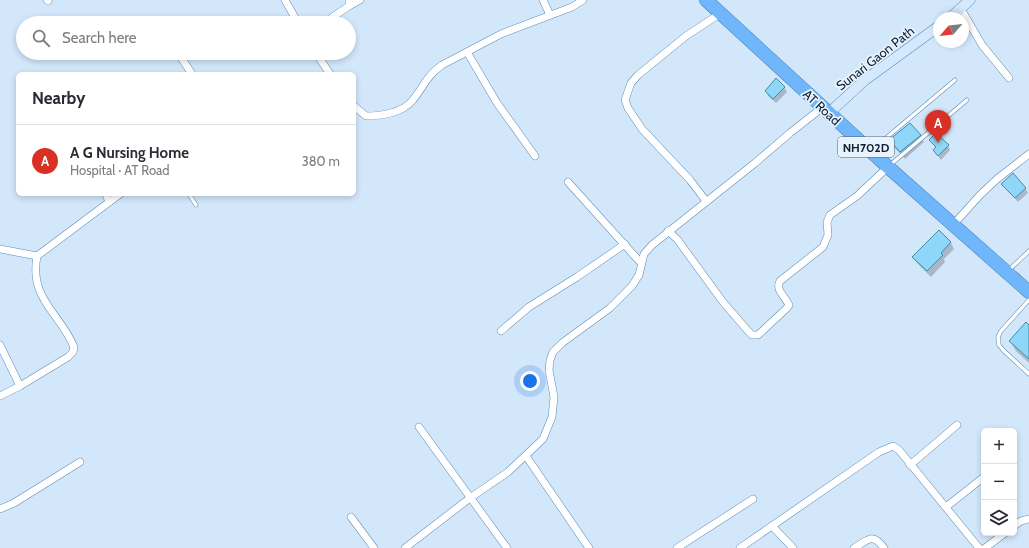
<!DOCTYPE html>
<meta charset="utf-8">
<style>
:root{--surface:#fff;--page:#f2f2f3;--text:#2b2b33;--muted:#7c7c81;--line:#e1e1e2;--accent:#d93025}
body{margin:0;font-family:Cabin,sans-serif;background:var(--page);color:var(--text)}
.controls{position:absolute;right:12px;bottom:12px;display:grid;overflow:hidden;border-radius:6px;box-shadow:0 2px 6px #0003}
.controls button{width:36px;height:36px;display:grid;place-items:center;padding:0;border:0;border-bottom:1px solid var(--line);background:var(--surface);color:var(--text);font:20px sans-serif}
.compass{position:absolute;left:933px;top:12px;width:36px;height:36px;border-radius:50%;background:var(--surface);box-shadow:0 2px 6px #0003;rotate:242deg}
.you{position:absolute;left:530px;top:381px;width:14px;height:14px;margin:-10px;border:3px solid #fff;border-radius:50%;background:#1a73e8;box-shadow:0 0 0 6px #1a73e833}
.badge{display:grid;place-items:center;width:26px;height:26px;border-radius:50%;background:var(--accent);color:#fff;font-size:13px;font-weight:700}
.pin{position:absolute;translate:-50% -33px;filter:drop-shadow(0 1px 2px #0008)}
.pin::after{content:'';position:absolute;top:21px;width:14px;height:12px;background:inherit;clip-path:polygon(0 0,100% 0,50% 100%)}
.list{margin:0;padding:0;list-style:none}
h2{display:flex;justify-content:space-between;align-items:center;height:52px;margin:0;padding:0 16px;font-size:17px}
h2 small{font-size:13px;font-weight:400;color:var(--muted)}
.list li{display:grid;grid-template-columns:26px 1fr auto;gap:12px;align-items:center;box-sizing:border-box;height:72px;padding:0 16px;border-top:1px solid var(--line)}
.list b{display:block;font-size:15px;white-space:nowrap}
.list p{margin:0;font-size:13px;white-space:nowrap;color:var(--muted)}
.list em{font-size:13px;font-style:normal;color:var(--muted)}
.icon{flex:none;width:22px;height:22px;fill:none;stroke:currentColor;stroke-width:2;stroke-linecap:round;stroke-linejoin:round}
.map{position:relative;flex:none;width:1029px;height:548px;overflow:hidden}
.search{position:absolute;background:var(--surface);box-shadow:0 2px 6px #0003;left:16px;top:16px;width:340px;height:44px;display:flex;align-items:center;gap:10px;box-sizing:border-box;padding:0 14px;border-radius:22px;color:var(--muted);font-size:15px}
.panel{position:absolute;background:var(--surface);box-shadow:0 2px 6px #0003;left:16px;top:72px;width:340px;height:124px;border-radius:6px}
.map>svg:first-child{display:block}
.shadow{fill:#0003}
.building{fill:#8fd7f8;stroke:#428aa8}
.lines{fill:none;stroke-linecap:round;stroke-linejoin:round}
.lane-casing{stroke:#5b8ab7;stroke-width:4.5}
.street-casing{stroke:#5b8ab7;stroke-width:8}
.secondary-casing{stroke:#5b8ab7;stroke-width:11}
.highway-casing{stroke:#4d82b4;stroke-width:14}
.lane{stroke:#fff;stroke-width:3.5}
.street{stroke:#fff;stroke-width:7}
.secondary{stroke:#d4e9fe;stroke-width:10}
.highway{stroke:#6fb7fa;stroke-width:13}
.labels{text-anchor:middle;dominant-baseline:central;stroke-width:3.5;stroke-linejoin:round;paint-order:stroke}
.shield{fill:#e9f3fd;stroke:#506070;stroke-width:1}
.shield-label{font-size:12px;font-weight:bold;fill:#0e2133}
.street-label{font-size:13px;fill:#0e2133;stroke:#e9f3fd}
</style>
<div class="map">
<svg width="1029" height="548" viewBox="0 0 1029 548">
<rect width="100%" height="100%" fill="#d3e7fb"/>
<g class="shadow">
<path d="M784,87l3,5 -11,11 -8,-7 -2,-5z"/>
<path d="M920,135l4,7 -19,17 -11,-12 -4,-7z"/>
<path d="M930,140l18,6 2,4 -9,10 -7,-9 3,-3z"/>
<path d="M1003,184l22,4 3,5 -10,9z"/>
<path d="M939,232l12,11 3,6 -10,10 1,3 -14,15 -14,-14 -3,-6z"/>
<path d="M1029,327v36l-13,-12 -6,-10z"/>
</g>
<g class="building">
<path d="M776,78l9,9 -12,12 -8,-8z"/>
<path d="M910,123l11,12 -21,17 -11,-12z"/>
<path d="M936,133l13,12 -11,11 -5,-6 3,-3 -7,-7z"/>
<path d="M1013,173l13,15 -11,10 -14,-14z"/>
<path d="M939,230l12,12 -10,11 2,2 -16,16 -15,-14z"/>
<path d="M1026,322l3,3v34l-20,-18z"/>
</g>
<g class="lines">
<g class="lane-casing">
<g id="lane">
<path d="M873,149l82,-69"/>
<path d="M890,165l77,-65"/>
<path d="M189,194l7,11"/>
<path d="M1009,270l20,-19"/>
<path d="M1029,300l-28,31 -3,6 1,8 5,6 25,23"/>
</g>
</g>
<g class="street-casing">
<g id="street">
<path d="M47,0l1,1"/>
<path d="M285,0l13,23"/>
<path d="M543,0l7,15"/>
<path d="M349,6l11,-6"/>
<path d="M961,9l21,36 27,33"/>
<path d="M324,23l25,-17v-6"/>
<path d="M467,52l30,51 38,53"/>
<path d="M178,53l14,21"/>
<path d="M316,53l14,21"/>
<path d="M354,106l12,10c15,0 36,-3 46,-15 12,-14 14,-25 30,-36l59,-31 71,-27 11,-7"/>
<path d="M568,182l73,81"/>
<path d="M106,194l3,8"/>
<path d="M706,201l-16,-21 -48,-51 -14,-21 -3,-8 6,-17 7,-8 48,-39 35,-23"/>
<path d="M953,225l27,-30 17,-16 32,-25"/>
<path d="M668,231l9,8 46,63 25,29 4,4h6l29,-27 2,-3c-4,-9 -14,-15 -9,-24l43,-34 5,-12 -1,-13 3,-7 27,-19 31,-29"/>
<path d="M0,249l37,7"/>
<path d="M501,331l28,-24 48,-30 48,-33"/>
<path d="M0,345l20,41"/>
<path d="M0,396l20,-10 48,-29 5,-5 1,-5c-14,-34 -45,-48 -37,-91l83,-62"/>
<path d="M419,427l88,121"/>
<path d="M526,456l63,92"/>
<path d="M910,465l47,-40"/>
<path d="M946,507l38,-30"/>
<path d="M0,509l14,-6 66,-41"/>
<path d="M351,517l23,31"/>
<path d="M772,526l21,22"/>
<path d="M1014,526l7,-5 8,-2"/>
<path d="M405,548l65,-50 38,-26 35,-33 9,-22 2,-20 -5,-27 1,-10 3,-8 9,-9 48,-35 22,-22 7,-11 5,-21 8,-9 103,-82 35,-30 33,-26"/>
<path d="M677,548l76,-49"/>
<path d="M740,548l139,-96 14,-6 6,4 80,98"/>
<path d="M854,548c14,-8 18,-16 30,0"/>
<path d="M985,548l20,-15"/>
</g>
</g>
<g class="secondary-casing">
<g id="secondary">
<path d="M950,18l20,-18"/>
<path d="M829,113l36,-33 74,-54"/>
</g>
</g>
<g class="highway-casing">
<path id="highway" d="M706,0l182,167 141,125"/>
</g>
<use href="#lane" class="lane"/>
<use href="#street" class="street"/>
<use href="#secondary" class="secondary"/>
<use href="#highway" class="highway"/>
</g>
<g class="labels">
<rect class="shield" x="838" y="137" width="56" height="20" rx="3"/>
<g class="shield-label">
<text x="866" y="147">NH702D</text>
</g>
<g class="street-label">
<text transform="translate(875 58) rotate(-38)">Sunari Gaon Path</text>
<text transform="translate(822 107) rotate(43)">AT Road</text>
</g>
</g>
</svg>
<div class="controls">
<button>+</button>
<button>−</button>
<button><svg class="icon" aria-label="layers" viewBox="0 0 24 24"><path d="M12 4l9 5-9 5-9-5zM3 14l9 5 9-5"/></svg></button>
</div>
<svg class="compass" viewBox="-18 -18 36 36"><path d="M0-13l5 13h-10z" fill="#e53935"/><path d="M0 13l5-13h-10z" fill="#7c7c81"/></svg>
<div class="you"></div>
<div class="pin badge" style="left:938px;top:143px">A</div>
<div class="search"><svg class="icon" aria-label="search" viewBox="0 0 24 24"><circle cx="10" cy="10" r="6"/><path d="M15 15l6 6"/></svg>Search here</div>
<section class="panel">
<h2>Nearby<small></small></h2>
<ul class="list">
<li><span class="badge">A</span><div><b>A G Nursing Home</b><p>Hospital · AT Road</p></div><em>380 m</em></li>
</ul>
</section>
</div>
